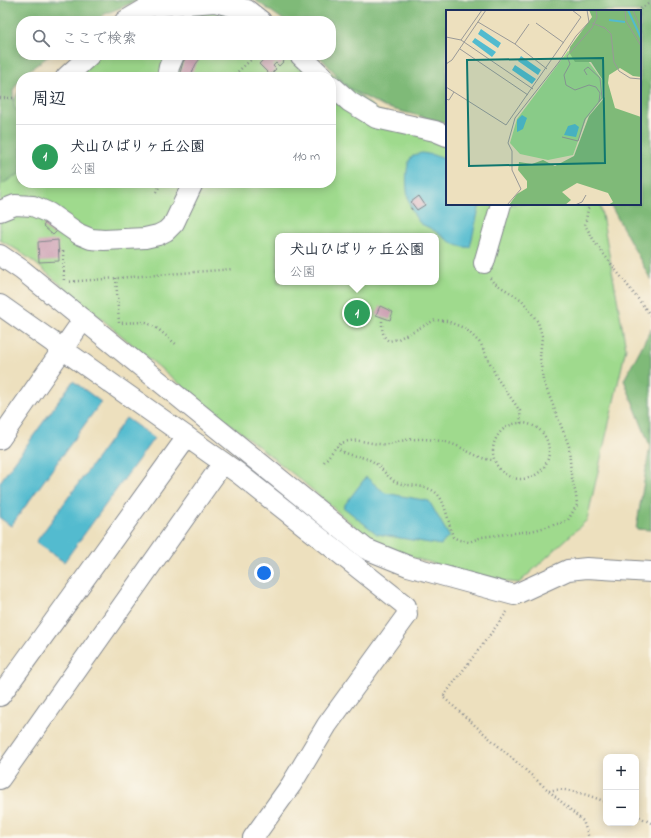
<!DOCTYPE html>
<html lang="ja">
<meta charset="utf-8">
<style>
:root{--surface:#fff;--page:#f2f2f3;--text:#1f2937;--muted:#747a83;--line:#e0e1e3;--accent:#d1495b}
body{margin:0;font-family:"Indie Flower","Klee One",sans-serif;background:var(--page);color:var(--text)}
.controls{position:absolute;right:12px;bottom:12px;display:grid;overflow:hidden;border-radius:8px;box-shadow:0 2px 10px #0003}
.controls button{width:36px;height:36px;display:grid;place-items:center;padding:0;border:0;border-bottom:1px solid var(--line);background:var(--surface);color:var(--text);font:20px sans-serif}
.you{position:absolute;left:264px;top:573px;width:14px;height:14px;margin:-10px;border:3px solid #fff;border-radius:50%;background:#1a73e8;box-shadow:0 0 0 6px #1a73e833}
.badge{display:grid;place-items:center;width:26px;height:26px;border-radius:50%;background:var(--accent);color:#fff;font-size:13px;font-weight:700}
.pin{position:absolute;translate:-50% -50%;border:2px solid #fff;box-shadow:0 1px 4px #0006}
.popup{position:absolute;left:275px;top:233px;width:164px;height:52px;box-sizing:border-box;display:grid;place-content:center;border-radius:8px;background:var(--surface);filter:drop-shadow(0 1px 3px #0005);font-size:13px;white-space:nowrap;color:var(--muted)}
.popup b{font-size:15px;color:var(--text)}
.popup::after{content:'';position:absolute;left:50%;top:100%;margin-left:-8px;border:8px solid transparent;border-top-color:var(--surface)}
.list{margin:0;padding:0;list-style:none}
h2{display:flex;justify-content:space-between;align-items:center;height:52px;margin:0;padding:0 16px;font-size:17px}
h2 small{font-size:13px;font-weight:400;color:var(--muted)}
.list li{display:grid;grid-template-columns:26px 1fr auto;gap:12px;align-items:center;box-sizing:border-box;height:64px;padding:0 16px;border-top:1px solid var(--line)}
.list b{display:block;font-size:15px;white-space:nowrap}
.list p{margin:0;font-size:13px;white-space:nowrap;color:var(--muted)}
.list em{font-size:13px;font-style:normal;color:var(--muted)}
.icon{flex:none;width:22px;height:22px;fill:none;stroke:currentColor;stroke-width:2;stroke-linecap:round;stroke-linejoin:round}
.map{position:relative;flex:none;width:651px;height:838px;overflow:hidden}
.search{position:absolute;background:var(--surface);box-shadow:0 2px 10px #0003;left:16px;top:16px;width:320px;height:44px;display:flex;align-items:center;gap:10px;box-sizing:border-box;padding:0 14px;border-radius:16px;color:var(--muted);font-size:15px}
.panel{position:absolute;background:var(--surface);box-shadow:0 2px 10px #0003;left:16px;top:72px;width:320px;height:116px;border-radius:16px}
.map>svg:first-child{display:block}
.green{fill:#9fda8d;stroke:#5d8476;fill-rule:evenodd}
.forest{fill:#7fba78;stroke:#4d746b}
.water{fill:#52bbcf;stroke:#367596}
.building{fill:#c99aaf}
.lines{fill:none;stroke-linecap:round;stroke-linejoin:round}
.minor-casing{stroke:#84888e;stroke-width:22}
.path{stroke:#84888e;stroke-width:2.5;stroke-dasharray:1 3;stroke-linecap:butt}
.minor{stroke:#fff;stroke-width:20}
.inset-river{fill:none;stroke:#52bbcf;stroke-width:2}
.inset-road{fill:none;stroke:#999998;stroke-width:1}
.view{fill:#0f766e;fill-opacity:0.15;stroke:#0f766e;stroke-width:2}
.inset-edge{fill:none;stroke:#1b2f5e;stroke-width:2}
</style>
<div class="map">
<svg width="651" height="838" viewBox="0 0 651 838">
<rect width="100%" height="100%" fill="#fbf7ec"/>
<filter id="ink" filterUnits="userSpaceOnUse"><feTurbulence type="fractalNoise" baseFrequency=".025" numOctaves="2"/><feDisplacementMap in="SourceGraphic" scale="8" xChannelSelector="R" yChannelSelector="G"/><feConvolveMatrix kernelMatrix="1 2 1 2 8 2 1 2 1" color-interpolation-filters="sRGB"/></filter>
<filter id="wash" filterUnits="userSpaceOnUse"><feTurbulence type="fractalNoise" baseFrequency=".012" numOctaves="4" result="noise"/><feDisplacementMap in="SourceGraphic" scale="16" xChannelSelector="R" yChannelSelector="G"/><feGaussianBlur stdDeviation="0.9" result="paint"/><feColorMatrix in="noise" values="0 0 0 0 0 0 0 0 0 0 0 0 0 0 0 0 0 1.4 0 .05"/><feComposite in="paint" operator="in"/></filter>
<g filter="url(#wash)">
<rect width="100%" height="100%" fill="#ede0be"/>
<g class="green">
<path d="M164,0l106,21h-152z"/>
<path d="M78,55h232l68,56 69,18v75h153l26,144 -39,172 -68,63 -22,-2 -83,-23 -47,-21 -65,-56 -137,-109 -130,-109 -16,-12 -19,-11v-113l19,-36 2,-1v93h310v-106h-284l14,-7zM278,236h158v46h-158z"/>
</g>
<g class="forest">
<path d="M0,0h139l-34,14 -9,7h-75v34h29l-26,19 -11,16 1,17 7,8v58l-21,12z"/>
<path d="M255,0h396v280l-41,-76h30v-193h-193v112l-63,-16 -34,-18 -32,-34h13v-34h-46z"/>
<path d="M651,329v201l-15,-1 14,-83 -26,-66z"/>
</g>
<g class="water">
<path d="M422,153l11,2 14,5v44h33l-10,43c-15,2 -28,-12 -40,-19 -4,-2 -8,-3 -11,-6 -5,-6 -10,-17 -11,-25 -2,-11 -3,-30 3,-39 3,-4 7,-4 11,-5z"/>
<path d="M73,381l28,21 -90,124 -11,-8v-36z"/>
<path d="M126,418l28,20 -90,124 -28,-20z"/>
<path d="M366,477l19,16 44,8 20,35 -8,9 -64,-11 -34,-27z"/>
</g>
<g id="blocks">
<g class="building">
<path d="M188,55h15l-7,9 -6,13h-11l4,-15z"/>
<path d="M268,55h13l5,4 -7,7 -3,-3 -3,3 3,3 -6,6 -11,-11z"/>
<path d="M419,196l6,9 -8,5 -6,-8z"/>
<path d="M47,221l11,9 -5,5 -10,-9z"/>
<path d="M58,240l1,21 -20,1 -1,-20z"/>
<path d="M380,306l13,6 -3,8 -14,-5z"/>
</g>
</g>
</g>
<g filter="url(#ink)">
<use href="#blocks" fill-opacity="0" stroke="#84888e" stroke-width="1"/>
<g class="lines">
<g class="minor-casing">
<g id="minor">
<path d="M125,21l24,-14 66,-5 32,8 14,11"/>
<path d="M300,55l23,22"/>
<path d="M66,77l24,-22"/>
<path d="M167,77l2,-10 5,-12"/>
<path d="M331,85l19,17 26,16 59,13 12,5"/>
<path d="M0,211l15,-6 18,1 16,7 30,21 12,5 13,1 41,-2 13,-3 8,-4 8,-8 19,-40"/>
<path d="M0,255l22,15 344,279 42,17 106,29 54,-25 19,-2 64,4"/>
<path d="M484,263l17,-59"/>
<path d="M0,305l238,168 168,133 1,9 -80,110 -36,60 -38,53"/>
<path d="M0,439l83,-119"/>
<path d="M0,696l187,-259"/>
<path d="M0,779l223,-316"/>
</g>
</g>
<g class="path">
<path d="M637,11l11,-7 3,-1"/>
<path d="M232,77l24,-22"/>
<path d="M0,98h13"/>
<path d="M156,192l6,-9"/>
<path d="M589,204l-4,21 11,19 55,72"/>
<path d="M411,209l3,-3"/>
<path d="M59,251h4l1,31"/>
<path d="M116,278l3,45 27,-1 12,7 19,16"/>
<path d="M490,278l3,4 29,18 16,22 4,14 -2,21 3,23 26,66 2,28 5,21 1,10 -9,15 -7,3 -30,8 -49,6 -13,5 -10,-2 -6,-3c-3,-10 -8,-34 -14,-41 -11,-14 -32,-8 -43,-14 -10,-5 -16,-18 -26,-22 -10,-5 -27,-3 -33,-14 16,-12 34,0 51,-2 6,-1 12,-3 18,-4 14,-2 29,-1 43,3 15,4 29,17 45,17"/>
<path d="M66,282l167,-13"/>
<path d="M382,321c0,8 0,16 7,20l9,-2 37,-19 12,1 19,8 15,15 16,34 23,33 1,13"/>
<circle cx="521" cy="451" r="28"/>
<path d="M324,462l13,-16"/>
<path d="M507,612l-64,85 140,124 6,17"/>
<path d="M549,791c15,-5 42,5 57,11"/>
<path d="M636,815l15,8"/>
</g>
<use href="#minor" class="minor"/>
</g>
</g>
<g transform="translate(446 10)">
<rect width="195" height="195" fill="#ede0be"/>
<path d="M122,41l20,10 15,20v17l-17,21 -13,36 -25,5 -28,-6 -10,-11 7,-24z" fill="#9fda8d"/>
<path d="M143,0h52v67l-8,-1 -13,-8 -11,7 -1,8 7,25 26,9v88h-33l5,-3 -5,-9 -31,-10 -15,9 9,8 -6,5h-56l8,-11 10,-6v-7l-9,-11 1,-8 13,2 11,-4 12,6 19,-10 15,-40 16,-19 -1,-15 -13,-20h-16l-6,-10 1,-5 22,-30z" fill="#7fba78"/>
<path d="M35,19l20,14 -3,5 -20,-14zM29,28l21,14 -4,5 -20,-15zM75,46l20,14 -3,5 -20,-14zM69,55l21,14 -4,5 -20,-14zM76,105l5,3 -4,11 -6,3v-12zM129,114l4,3 -3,10 -12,-2 4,-9z" fill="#52bbcf"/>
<path class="inset-river" d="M182,0l13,28M163,10l16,2"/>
<path class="inset-road" d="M141,0l2,12M150,0l1,7 -5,11 -25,28 3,8 -6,11 2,10 9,5 14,-5 7,2 4,6 -1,9M179,0l1,11 15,25M187,0l8,20M32,12l37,22 32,25M90,13l28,20M146,13l13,5 6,6 3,28 5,9 11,7 11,1M0,27l15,3 72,49M15,30l21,-30M69,34l14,-20M14,39l68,46M0,54l6,-4 34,-50M0,77l8,5 -5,8 -3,-1M8,82l52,33 75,-108 -9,-7M116,127l16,4 7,-22 17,-21 -2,-20 -12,-11 -4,3 3,5M61,195l14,-16 -9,-19v-19l-4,-8 7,-25 44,-56 17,-26 13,-14M129,195l7,-3 4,-7"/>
<path class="view" d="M157,48l2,105 -136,3 -2,-106z"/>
<rect width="195" height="195" class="inset-edge"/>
</g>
</svg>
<div class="controls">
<button>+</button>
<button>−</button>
</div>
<div class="you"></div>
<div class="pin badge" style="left:357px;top:313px;background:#2e9e5b">1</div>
<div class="popup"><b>犬山ひばりヶ丘公園</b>公園</div>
<div class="search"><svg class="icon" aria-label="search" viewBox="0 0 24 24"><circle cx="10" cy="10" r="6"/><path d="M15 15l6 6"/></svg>ここで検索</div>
<section class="panel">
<h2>周辺<small></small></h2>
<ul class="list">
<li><span class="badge" style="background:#2e9e5b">1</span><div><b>犬山ひばりヶ丘公園</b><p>公園</p></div><em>110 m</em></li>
</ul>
</section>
</div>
